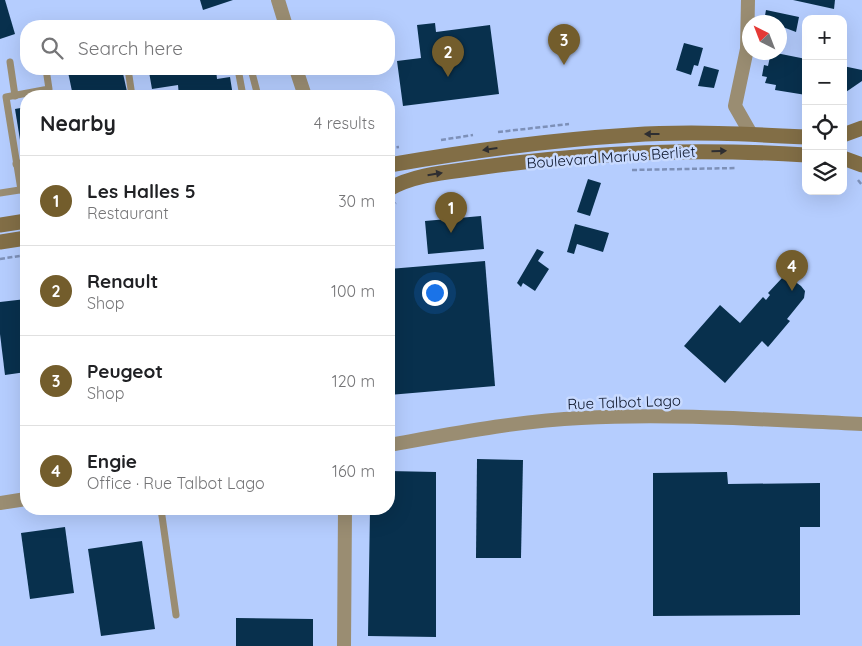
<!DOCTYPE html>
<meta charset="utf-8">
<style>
:root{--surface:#fff;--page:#f6f6f6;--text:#202124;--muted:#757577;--line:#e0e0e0;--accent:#735d2c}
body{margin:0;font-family:Quicksand,sans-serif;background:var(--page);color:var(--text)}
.controls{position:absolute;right:15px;top:15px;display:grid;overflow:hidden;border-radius:10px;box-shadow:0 5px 20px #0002}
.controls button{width:45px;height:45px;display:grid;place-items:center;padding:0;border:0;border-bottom:1px solid var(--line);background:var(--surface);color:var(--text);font:25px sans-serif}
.compass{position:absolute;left:742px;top:15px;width:45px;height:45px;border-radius:50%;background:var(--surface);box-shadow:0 5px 20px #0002;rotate:318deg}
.you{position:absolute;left:434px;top:292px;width:18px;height:18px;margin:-12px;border:4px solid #fff;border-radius:50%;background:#1a73e8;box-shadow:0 0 0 8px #1a73e833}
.badge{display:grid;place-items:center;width:32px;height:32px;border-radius:50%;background:var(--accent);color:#fff;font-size:16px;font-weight:700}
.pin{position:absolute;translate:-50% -41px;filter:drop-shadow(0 1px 2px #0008)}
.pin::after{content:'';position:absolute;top:26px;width:18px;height:15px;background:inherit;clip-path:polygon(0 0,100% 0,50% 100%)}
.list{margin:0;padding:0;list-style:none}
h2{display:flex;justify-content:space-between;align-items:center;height:65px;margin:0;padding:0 20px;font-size:21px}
h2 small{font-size:16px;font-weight:400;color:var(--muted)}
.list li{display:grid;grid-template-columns:32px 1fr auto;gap:15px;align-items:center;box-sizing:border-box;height:90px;padding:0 20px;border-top:1px solid var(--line)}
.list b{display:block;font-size:19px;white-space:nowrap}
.list p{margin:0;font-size:16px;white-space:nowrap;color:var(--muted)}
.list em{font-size:16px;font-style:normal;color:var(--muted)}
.icon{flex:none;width:28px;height:28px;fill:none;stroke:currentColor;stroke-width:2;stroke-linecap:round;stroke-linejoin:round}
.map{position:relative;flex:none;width:862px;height:646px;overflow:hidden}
.search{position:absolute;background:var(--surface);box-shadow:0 5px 20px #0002;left:20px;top:20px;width:375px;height:55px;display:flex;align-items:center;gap:12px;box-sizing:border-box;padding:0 18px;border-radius:20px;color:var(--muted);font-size:19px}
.panel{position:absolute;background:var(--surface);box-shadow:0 5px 20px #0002;left:20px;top:90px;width:375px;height:425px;border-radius:20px}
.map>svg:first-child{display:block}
.building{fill:#08304d}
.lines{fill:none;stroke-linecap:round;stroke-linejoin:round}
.path{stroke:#7d90b8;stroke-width:2.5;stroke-dasharray:5 2.5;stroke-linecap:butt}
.lane{stroke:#9a8d72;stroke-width:7}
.street{stroke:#9a8d72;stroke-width:14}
.secondary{stroke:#826e46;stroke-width:15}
.oneway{fill:#2e2e31}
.labels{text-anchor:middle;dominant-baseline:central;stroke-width:5;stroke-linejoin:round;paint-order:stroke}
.street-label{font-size:15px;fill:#0a1328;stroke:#c8daff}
</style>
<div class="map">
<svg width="862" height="646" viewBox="0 0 862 646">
<rect width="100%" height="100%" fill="#b5cdfe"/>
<g class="building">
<path d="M0,0h5l10,34 -15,5z"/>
<path d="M200,0h33l-30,10z"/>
<path d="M793,0h42l-1,9z"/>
<path d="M766,10l33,7 -3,15 -16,-6v-4l-16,-1z"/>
<path d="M435,23l1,9 54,-7 9,69 -96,12 -6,-45 24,-3 -4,-33z"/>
<path d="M684,43l19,5 -5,18 -4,-1 -3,10 -15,-5z"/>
<path d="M771,52l35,7v36l-31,-5 1,-5 -11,-2 2,-6 -5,-1 2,-11 4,1z"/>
<path d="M704,66l15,4 -5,18 -16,-2z"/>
<path d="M843,66l19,4v11l-19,13z"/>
<path d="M84,69h38l6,27h-55l-5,-24z"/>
<path d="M167,69h49l1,10 13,-2 3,19h-54l-1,-11 -26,4 -3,-17z"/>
<path d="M26,107v38l-5,1 -6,-37z"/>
<path d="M588,179l13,4 -11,33 -13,-4z"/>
<path d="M481,216l3,33 -56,5 -3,-33z"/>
<path d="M575,224l34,9 -6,19 -26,-8 -3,10 -7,-2z"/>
<path d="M537,249l7,3 -6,9 11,8 -14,22 -12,-8 -2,4 -4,-4z"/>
<path d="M485,261l10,125 -106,9v-126z"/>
<path d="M782,278h8l11,8 4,5 -1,7 -17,21 3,2 -22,26 -6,-6 -37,42 -41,-37 36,-41 20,18 23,-26 3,3 4,-5 -2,-2z"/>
<path d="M26,299v73l-21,3 -5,-41v-32z"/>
<path d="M477,459l46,1 -2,98h-45z"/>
<path d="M389,471l47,1v165l-68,-1 2,-127h19z"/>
<path d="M727,472l1,12 92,-1v44h-20v88l-147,1v-143z"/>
<path d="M65,527l9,66 -44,6 -9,-66z"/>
<path d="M142,541l13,88 -54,7 -13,-87z"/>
<path d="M236,618l77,1v27h-77z"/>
</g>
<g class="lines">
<g class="path">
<path d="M498,132l71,-8"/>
<path d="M441,140l32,-5"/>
<path d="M389,148l10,-1"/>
<path d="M632,170l105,-2"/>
<path d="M858,180l4,5"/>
<path d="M389,207l7,-4"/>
<path d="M0,259l26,-4"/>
</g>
<g class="lane">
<path d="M273,26l12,-2"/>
<path d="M10,62l5,34"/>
<path d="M128,69l4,27"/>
<path d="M238,69l5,27"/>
<path d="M251,69l7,27"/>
<path d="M16,164l10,-2"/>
<path d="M21,190l-15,-93 43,-8 -3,-20"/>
<path d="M0,193l26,-4"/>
<path d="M161,509l15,106"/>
</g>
<g class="street">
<path d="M278,0l8,26"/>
<path d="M748,0l-1,49 -12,57 16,28"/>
<path d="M296,69l9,27"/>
<path d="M389,445c62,-11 128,-24 192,-27 93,-5 187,2 281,6"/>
<path d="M0,503l26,-4"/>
<path d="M344,646l1,-137"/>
</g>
<g class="secondary">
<path d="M843,135l19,-7"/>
<path d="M843,158l19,7"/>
<path d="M389,165c80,-14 160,-25 242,-30 57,-4 117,-1 175,2"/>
<path d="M389,189c28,-16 64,-17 95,-22 111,-15 210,-19 322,-12"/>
<path d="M0,225l26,-4"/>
<path d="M0,242l26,-4"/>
</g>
</g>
<defs><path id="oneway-solid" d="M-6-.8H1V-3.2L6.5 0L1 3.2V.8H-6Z" transform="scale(1.25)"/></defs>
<g class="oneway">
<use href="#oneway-solid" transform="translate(652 134) rotate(180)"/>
<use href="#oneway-solid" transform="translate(490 149) rotate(172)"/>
<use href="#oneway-solid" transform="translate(719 151) rotate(-1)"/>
<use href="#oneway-solid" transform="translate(435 174) rotate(-9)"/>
</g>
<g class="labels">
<g class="street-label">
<text transform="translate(611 157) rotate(-4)">Boulevard Marius Berliet</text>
<text transform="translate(624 402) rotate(-2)">Rue Talbot Lago</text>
</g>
</g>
</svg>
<div class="controls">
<button>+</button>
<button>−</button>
<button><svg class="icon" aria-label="locate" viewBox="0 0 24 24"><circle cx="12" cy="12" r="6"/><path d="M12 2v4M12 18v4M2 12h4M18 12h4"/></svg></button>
<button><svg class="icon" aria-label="layers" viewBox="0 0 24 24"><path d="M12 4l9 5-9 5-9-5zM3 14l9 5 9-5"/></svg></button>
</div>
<svg class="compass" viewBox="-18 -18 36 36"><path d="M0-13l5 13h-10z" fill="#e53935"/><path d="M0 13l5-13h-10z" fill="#757577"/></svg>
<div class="you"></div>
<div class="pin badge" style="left:451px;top:233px">1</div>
<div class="pin badge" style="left:448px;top:77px">2</div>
<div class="pin badge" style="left:564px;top:65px">3</div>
<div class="pin badge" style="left:792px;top:291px">4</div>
<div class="search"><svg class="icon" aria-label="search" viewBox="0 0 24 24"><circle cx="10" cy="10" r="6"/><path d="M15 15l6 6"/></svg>Search here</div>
<section class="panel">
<h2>Nearby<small>4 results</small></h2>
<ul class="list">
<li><span class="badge">1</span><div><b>Les Halles 5</b><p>Restaurant</p></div><em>30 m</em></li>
<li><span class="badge">2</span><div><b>Renault</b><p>Shop</p></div><em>100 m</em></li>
<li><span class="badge">3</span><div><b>Peugeot</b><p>Shop</p></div><em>120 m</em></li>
<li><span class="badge">4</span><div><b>Engie</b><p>Office · Rue Talbot Lago</p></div><em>160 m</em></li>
</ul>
</section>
</div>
